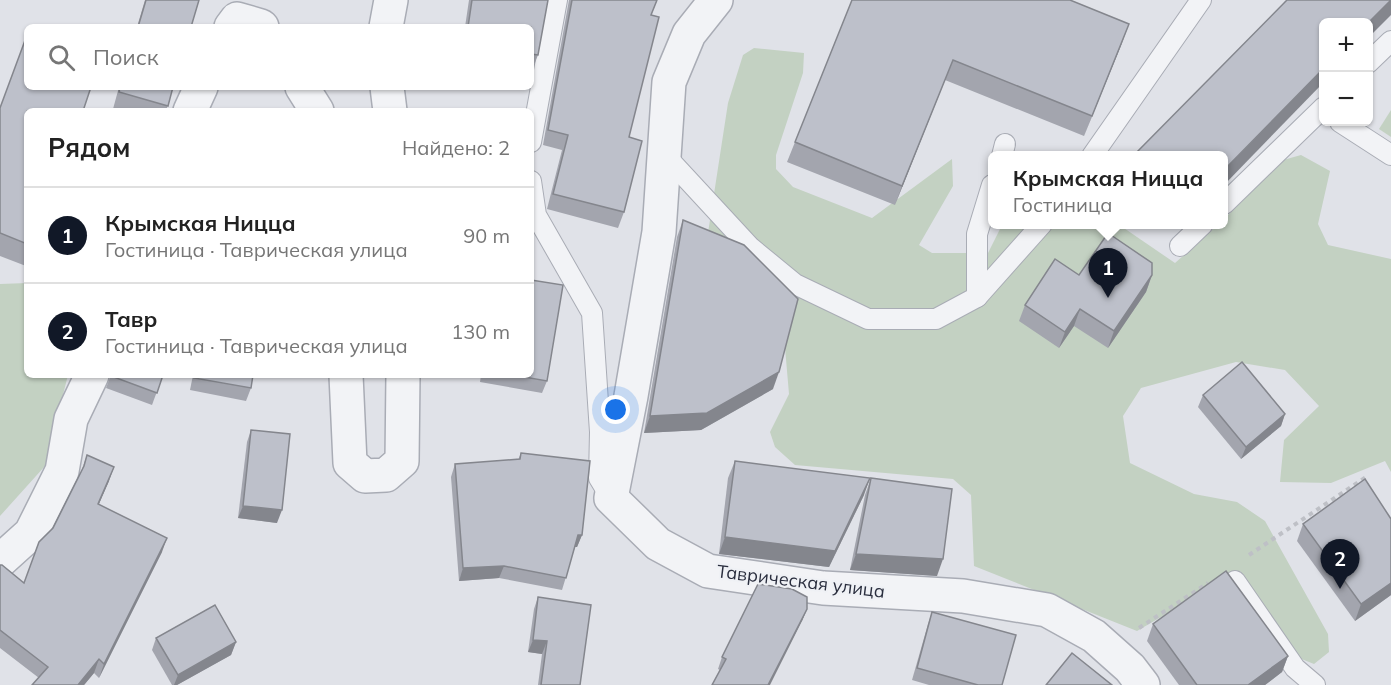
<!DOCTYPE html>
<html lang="ru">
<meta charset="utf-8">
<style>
:root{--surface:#fff;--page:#f2f2f2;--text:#222;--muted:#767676;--line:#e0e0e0;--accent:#111827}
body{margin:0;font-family:Mulish,sans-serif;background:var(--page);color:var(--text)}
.controls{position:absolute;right:18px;top:18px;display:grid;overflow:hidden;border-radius:9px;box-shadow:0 2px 4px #0004}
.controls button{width:54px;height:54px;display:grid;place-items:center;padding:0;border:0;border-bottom:2px solid var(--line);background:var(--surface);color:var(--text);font:30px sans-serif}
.you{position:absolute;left:616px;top:410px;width:21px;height:21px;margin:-15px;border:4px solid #fff;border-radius:50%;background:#1a73e8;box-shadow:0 0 0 9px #1a73e833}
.badge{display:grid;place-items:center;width:39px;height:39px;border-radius:50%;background:var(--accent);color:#fff;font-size:20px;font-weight:700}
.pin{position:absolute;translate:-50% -50px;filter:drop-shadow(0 2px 3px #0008)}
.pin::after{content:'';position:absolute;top:32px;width:21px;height:18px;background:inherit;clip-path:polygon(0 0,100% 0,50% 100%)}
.popup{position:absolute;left:988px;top:151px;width:240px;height:78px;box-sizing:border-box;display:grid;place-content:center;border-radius:9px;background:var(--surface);filter:drop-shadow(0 2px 4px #0005);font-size:20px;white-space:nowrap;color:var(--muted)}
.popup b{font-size:22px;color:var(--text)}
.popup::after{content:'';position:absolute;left:50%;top:100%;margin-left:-12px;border:12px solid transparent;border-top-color:var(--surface)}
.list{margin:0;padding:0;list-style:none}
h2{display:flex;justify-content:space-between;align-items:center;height:78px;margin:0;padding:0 24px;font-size:26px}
h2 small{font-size:20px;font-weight:400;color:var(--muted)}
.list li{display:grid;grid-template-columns:39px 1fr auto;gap:18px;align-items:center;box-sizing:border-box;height:96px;padding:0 24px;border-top:2px solid var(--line)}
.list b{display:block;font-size:22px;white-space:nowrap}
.list p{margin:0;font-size:20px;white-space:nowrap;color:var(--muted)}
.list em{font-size:20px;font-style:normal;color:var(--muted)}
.icon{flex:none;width:33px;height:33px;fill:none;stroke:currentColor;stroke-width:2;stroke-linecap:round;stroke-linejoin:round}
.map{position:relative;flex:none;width:1391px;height:685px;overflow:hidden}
.search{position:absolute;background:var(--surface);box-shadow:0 2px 4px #0004;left:24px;top:24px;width:510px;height:66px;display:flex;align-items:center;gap:15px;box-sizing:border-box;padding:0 21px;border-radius:9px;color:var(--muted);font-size:22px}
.panel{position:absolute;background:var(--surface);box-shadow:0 2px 4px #0004;left:24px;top:108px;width:510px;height:270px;border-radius:9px}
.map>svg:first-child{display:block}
.green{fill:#c3d1c2}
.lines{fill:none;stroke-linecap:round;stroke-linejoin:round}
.service-casing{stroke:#a9acb5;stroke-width:22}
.minor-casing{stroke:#a9acb5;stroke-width:36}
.path{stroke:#bec0c6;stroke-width:4;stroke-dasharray:4.5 4.5;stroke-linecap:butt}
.service{stroke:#f2f3f6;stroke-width:20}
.minor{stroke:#f2f3f6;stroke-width:33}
.wall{fill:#a3a5ae}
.shaded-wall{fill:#84868d}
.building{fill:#bdc0ca;stroke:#84868d;stroke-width:1.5}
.labels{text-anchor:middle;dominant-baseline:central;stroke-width:4.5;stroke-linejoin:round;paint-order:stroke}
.street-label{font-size:18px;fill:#2a2e3e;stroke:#eff1f5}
</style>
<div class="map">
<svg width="1391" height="685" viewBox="0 0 1391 685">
<rect width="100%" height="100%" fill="#e0e2e8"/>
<g class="green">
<path d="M754,48l50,5 -1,20 -27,82v14l17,18 79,31 80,-59 1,27 -34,59 13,8h56l14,-28 116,-1 57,39 43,-38 6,-1v-5l9,-9 33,-45 35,-10 29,16 -12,53 10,21 63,14v213l-6,-11 -54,22 -51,-1 4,-42 35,-34 -34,-36 -49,-8 -95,26 -18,28 7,47 64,31 43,8 28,19 63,113 1,18 -15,12 -20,-8 -54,-85 -103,60 -163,-65 -3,-71 -18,-16 -158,-14 -20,-18 -5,-15 19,-38 -5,-58 -80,-77 24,-156 15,-48z"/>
<path d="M1391,110v27l-12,-8z"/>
<path d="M27,283v92h41l-23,91 -45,50v-232z"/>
</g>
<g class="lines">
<g class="service-casing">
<g id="service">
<path d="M1368,63l23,-22"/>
<path d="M1340,122l51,33"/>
<path d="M531,142l26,-142"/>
<path d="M663,153l87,94 45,37 73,35h68l41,-22v-63l15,-49"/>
<path d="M1002,156l3,-12"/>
<path d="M1092,156l109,-156"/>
<path d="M531,181l5,34 56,98 8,119 -1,46 11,18"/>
<path d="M1224,204l100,-97"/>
<path d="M1180,246l23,-22"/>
<path d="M977,297l65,-73"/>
<path d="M1235,581l60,87 20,17"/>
</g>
</g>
<g class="minor-casing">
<g id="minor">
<path d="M716,0l-27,34 -20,48 -10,150 -28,164 -20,102 47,46 50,27 115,17 140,8 84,14 47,26 36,32 13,17"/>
<path d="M231,27l6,-8 24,7 1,1"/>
<path d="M386,27l5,-27"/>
<path d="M302,87l15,24"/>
<path d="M387,87l3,24"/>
<path d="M190,111l11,-24"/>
<path d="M346,375l4,88 15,13 21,-1 16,-14 1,-86"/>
<path d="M0,561l31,-28 31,-62 9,-52 21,-44"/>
</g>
</g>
<g class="path">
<path d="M1249,555l117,-78"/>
<path d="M1139,628l69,-45"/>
</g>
<use href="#service" class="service"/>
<use href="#minor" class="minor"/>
</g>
<g class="wall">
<path d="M145,0h54l-8,27h-54z"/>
<path d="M469,0h79l-10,55 -6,15h-1v-43h-66z"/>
<path d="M569,0h88l-6,15 -22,122 -5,75 -6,16 -71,-19 15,-59 -19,-5z"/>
<path d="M852,0l270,43 -38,93 -139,-56 -50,125 -108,-43z"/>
<path d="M119,87h54l-7,24h-45l-8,-2z"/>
<path d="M0,108l27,3v151l-1,4 -26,-10z"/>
<path d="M683,220l90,169 -72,41 -57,3 33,-196z"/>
<path d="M1175,225h9l-5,4z"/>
<path d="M1079,275h73l-6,17 -38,56 -34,-22 -15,22 -40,-27 6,-16z"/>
<path d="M111,375h52l-11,30 -46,-17z"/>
<path d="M193,375h60l-2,13 -5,13 -56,-11z"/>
<path d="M481,375h50l16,6 -5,12 -62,-11z"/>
<path d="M1203,395l82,19 -4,12 -40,33 -43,-52z"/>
<path d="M251,430l26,93 -39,-5 9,-76z"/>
<path d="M521,453l61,82 -5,12h-2l-13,43 -63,-12 -40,3 -8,-104 4,-13 63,-4z"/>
<path d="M87,455l22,26 -10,23 63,48 -63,126 -5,-5 -10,12h-52l7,-7 -39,-30v-83l24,18 57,-111z"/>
<path d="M735,461l129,34 -35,72 -110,-13 9,-76z"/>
<path d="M871,478l66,98 -87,-6 15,-75z"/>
<path d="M1391,519v76l-36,26 -58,-80 6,-17z"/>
<path d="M538,597l42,88h-42l4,-31 -14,-2 6,-43z"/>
<path d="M807,609l-5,12 -82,49 -2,-1 4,-12z"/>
<path d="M932,612l70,73h-73l-17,-5 16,-56z"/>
<path d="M1153,624l135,32 -6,16 -17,13h-86l-32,-44z"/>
<path d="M156,638l80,4 -5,13 -54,30h-5l-20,-35z"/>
</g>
<g class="shaded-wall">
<path d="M1391,0v15l-23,23v-15z"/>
<path d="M1129,24l-7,19 -38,93 8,-20z"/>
<path d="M953,60l-58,145 7,-19z"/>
<path d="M1323,69v14l-99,102v-15z"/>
<path d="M1152,275l-6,17 -38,56 6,-17z"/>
<path d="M1080,309l-6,17 -15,22 6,-16z"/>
<path d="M779,372l-6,17 -72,41 -57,3 6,-17z"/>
<path d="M1285,414l-4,12 -40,33 5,-12z"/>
<path d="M114,467l-5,14 -16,36 5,-13z"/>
<path d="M870,478l-6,17 -35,72 -110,-13 6,-17z"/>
<path d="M243,506l39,4 -5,13 -39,-5z"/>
<path d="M578,535h4l-5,12h-3z"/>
<path d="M167,538l-5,14 -63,126 5,-14z"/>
<path d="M856,554l87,5 -6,17 -87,-6z"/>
<path d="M504,566l-5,12 -40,3 4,-13z"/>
<path d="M1391,583v12l-36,26 6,-17z"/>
<path d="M807,609l-5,12 -32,64h-2z"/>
<path d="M533,640l14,1 -5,13 -14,-2z"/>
<path d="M236,642l-5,13 -54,30h-3l4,-10z"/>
<path d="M1288,656l-6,16 -17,13h-17z"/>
<path d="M99,659l-5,14 -10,12h-6z"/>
</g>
<g class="building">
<path d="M146,0h53l-8,27h-53z"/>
<path d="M472,0h76l-10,55 -7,-1v-27h-63z"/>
<path d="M572,0h85l-6,15 8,2 -30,120 13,4 -18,71 -71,-18 15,-59 -20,-5z"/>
<path d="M852,0h218l59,24 -37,92 -139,-56 -51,126 -107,-44z"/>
<path d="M1287,0h104l-23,23 -45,-1v47l-99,101v-14h-87l-2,-2z"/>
<path d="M27,35v52h64l-8,24h-56v133l-27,-11v-125z"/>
<path d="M120,87h53l-5,19 -49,-14z"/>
<path d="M683,220l61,25 54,54 -19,73 -72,41 -57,3z"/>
<path d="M1108,233l44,30v12l-38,56 -34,-22 -15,23 -40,-27 30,-46 24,16z"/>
<path d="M531,280l32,5 -16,96 -34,-6h18z"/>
<path d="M1242,362l43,52 -39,33 -43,-52z"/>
<path d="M111,375h52l-6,18 -46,-17z"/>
<path d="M195,375h58l-2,13 -57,-10z"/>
<path d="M251,430l39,4 -8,76 -39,-4z"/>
<path d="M521,453l69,8 -8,74h-4l-12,43 -62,-12 -41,2 -8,-104 65,-5z"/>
<path d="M87,455l27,12 -16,37 69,34 -63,126 -5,-5 -21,26h-46l16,-18 -48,-37v-65h2l22,18 15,-41 14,-14 31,-62z"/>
<path d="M735,461l135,17 -35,73 -110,-14z"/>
<path d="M871,478l81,11 -9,70 -87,-5z"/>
<path d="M1365,479l26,40v64l-30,21 -58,-80z"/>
<path d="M1226,571l62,85 -40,29h-51l-44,-61z"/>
<path d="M758,584l34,5 15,8v12l-39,76h-56l14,-26 -4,-2z"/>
<path d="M538,597l53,8 -11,80h-39l6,-44 -14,-1z"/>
<path d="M215,605l21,37 -58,33 -22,-37z"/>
<path d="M932,612l84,23 -14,50h-24l-61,-17z"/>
<path d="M1072,653l40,32h-66z"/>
</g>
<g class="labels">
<g class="street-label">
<text transform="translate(801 581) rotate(7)">Таврическая улица</text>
</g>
</g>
</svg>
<div class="controls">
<button>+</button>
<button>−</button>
</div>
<div class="you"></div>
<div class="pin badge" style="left:1108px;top:298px">1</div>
<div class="popup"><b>Крымская Ницца</b>Гостиница</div>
<div class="pin badge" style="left:1340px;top:589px">2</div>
<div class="search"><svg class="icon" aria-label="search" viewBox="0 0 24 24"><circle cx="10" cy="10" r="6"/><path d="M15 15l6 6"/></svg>Поиск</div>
<section class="panel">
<h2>Рядом<small>Найдено: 2</small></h2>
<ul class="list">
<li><span class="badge">1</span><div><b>Крымская Ницца</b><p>Гостиница · Таврическая улица</p></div><em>90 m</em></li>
<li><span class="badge">2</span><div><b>Тавр</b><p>Гостиница · Таврическая улица</p></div><em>130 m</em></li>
</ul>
</section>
</div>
